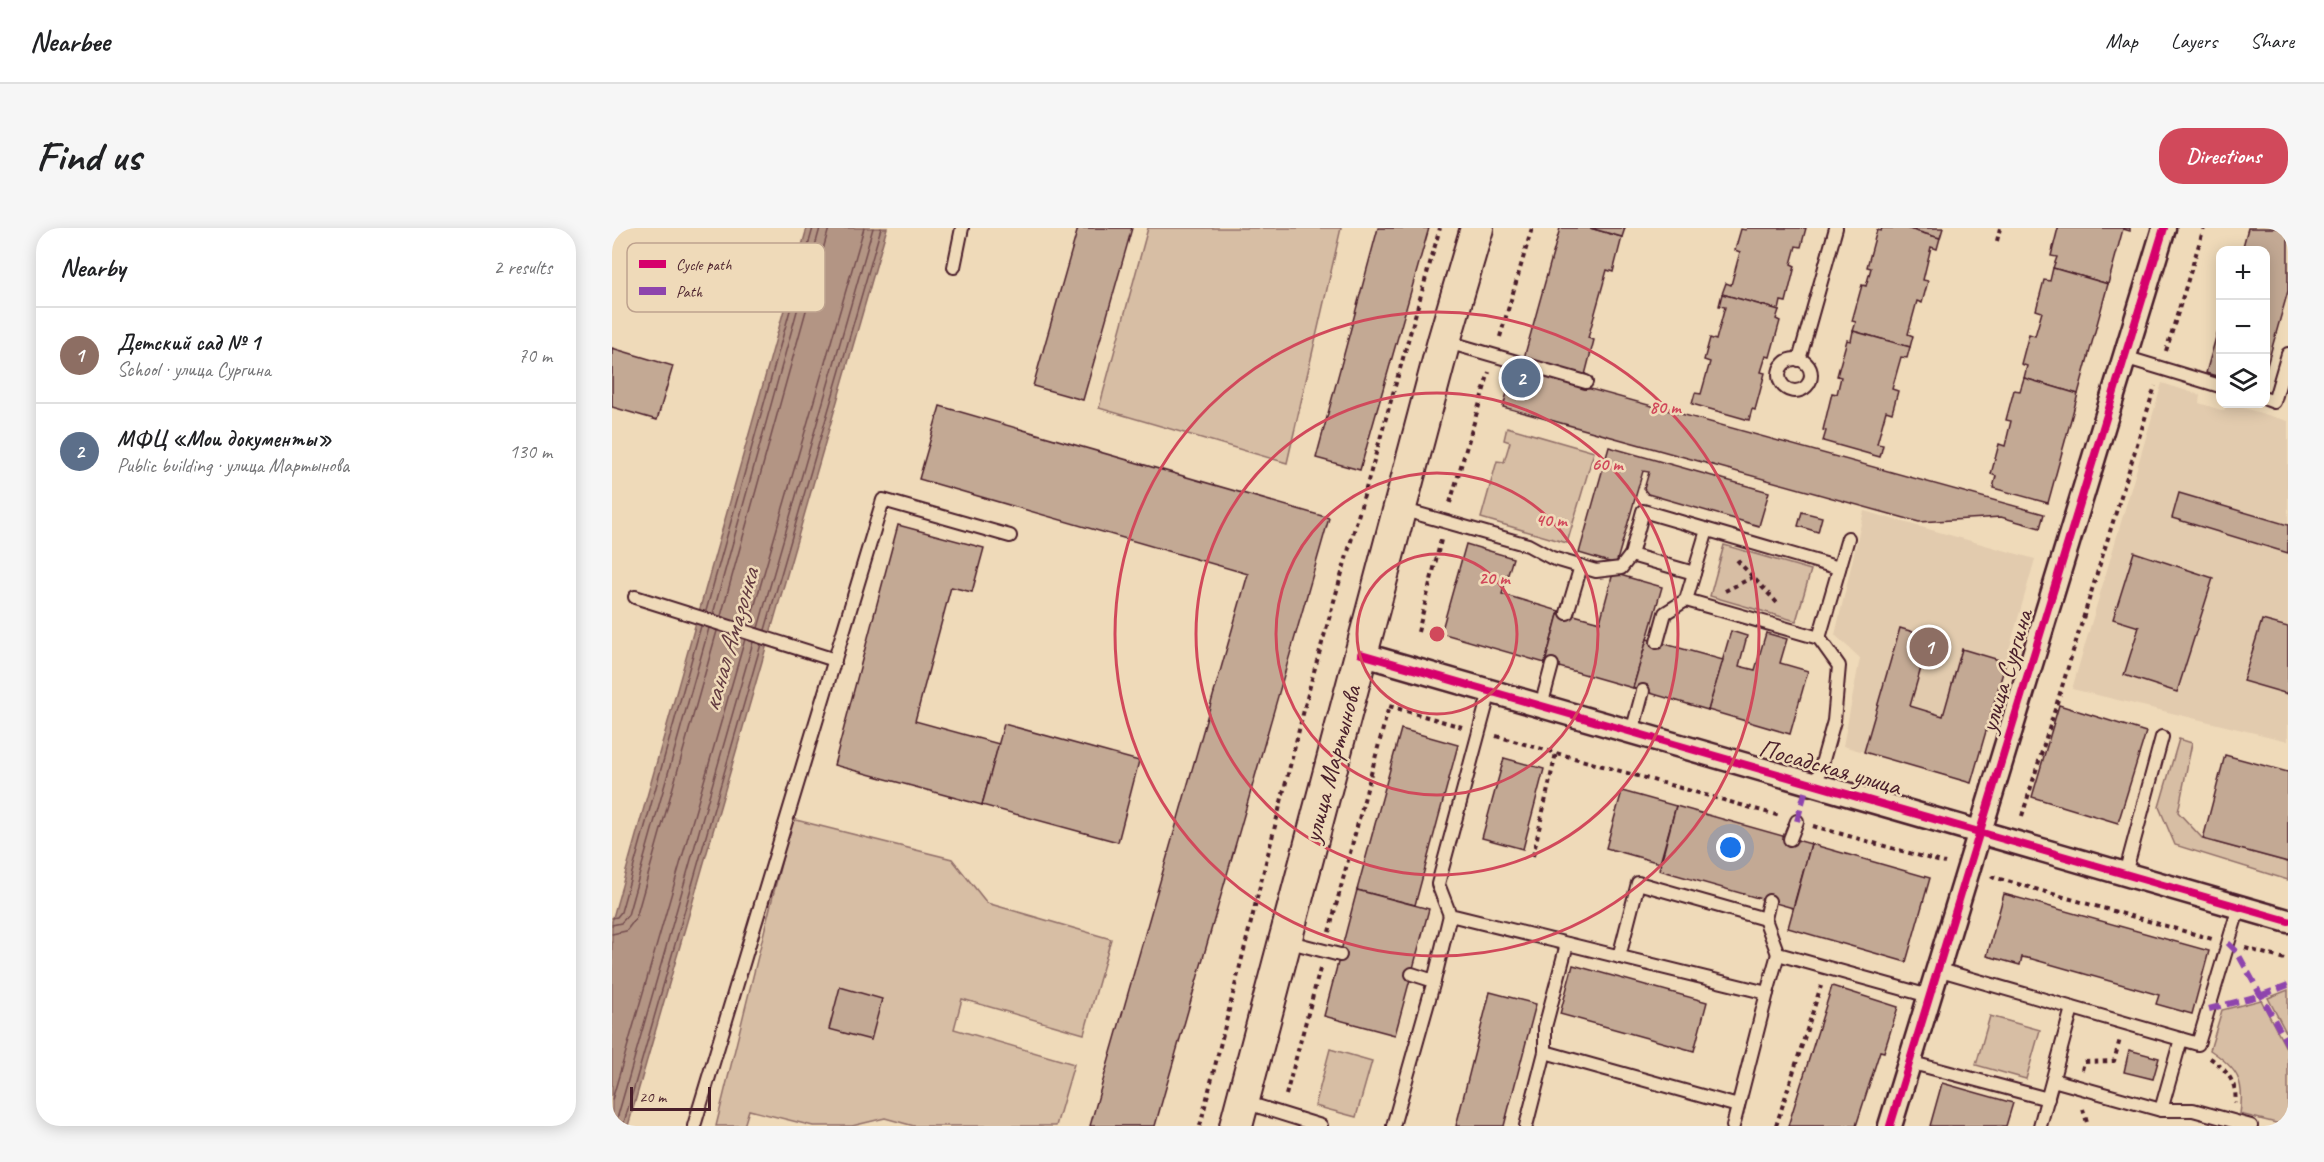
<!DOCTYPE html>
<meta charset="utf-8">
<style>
:root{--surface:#fff;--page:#f6f6f6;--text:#202124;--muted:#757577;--line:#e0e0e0;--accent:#d1495b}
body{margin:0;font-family:Caveat,sans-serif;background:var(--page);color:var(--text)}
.controls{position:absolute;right:18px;top:18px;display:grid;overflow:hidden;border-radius:12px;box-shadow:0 3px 15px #0003}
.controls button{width:54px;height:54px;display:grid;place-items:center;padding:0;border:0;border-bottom:2px solid var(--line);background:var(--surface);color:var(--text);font:30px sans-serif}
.scale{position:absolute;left:18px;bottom:15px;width:81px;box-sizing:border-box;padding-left:6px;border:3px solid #4a1f2b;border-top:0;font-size:16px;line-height:21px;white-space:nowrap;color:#4a1f2b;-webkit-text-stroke:4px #efdab9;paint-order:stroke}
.you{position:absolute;left:1119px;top:620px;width:21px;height:21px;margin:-15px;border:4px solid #fff;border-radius:50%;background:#1a73e8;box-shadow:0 0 0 9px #1a73e833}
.badge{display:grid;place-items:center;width:39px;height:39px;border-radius:50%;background:var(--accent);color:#fff;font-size:20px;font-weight:700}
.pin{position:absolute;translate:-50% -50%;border:3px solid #fff;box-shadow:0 2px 6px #0006}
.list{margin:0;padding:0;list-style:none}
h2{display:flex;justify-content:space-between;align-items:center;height:78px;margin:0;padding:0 24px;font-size:26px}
h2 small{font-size:20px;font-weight:400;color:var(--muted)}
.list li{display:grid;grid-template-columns:39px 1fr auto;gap:18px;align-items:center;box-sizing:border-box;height:96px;padding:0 24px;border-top:2px solid var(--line)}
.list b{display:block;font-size:22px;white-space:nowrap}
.list p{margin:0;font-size:20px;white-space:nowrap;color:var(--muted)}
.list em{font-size:20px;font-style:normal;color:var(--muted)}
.icon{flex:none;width:33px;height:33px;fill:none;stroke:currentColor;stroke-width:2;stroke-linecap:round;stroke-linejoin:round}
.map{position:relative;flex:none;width:1676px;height:898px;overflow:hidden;border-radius:24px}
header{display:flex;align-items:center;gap:36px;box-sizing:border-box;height:84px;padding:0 30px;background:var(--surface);border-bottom:2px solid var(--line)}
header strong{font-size:28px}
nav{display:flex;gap:33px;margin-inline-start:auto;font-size:21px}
.intro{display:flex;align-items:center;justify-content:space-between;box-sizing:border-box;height:144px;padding:0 36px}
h1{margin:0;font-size:42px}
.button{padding:15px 27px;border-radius:24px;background:var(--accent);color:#fff;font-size:21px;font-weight:700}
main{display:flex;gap:36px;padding:0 36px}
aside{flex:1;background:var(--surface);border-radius:24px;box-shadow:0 3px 15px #0003}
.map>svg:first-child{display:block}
.built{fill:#e2cbae}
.green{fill:#d7bea4;stroke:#906e68;stroke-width:1.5}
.water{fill:#b39584;stroke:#896660;stroke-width:1.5}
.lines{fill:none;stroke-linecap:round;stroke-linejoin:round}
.shore{stroke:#744e4f;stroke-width:1.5}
.building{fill:#c3a994;stroke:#4a1f2b;stroke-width:1.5}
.lane-casing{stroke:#4a1f2b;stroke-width:16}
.street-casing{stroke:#4a1f2b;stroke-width:27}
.secondary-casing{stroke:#4a1f2b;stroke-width:36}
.path{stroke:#4a1f2b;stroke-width:4;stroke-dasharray:4.5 4.5;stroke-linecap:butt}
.lane{stroke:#efdab9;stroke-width:12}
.street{stroke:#efdab9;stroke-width:22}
.secondary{stroke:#efdab9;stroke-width:32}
.quiet{stroke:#8e44ad;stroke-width:6;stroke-dasharray:12 6;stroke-linecap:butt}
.cycleway-casing{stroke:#efdab9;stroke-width:11}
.cycleway{stroke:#d6006c;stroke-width:8}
.ring{fill:none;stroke:#d1495b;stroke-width:3}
.labels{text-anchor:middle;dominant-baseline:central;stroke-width:5;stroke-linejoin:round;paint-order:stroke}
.street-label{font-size:26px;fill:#4a1f2b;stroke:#efdab9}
.water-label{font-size:27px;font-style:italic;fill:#643c41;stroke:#efdab9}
.key{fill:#efdab9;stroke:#bea28e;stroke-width:1.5}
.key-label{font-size:16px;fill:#4a1f2b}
.centre{fill:#d1495b;stroke:#efdab9;stroke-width:3}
.ring-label{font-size:18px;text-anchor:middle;font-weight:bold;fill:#d1495b;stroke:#efdab9;stroke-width:5;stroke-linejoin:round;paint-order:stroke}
</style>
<header>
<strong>Nearbee</strong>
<nav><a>Map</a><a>Layers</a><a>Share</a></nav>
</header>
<div class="intro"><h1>Find us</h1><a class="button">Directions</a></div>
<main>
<aside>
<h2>Nearby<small>2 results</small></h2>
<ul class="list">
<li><span class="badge" style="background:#8d6e63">1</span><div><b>Детский сад № 1</b><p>School · улица Сургина</p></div><em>70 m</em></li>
<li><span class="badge" style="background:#5c6f8a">2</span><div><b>МФЦ «Мои документы»</b><p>Public building · улица Мартынова</p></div><em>130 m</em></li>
</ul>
</aside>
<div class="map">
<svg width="1676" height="898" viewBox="0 0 1676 898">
<rect width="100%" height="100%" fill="#efdab9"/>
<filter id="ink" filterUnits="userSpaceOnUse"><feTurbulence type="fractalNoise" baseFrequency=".0167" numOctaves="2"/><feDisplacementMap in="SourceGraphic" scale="12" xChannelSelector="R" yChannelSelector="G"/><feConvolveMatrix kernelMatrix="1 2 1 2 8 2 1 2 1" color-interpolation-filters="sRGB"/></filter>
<g filter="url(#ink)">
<g class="built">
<path d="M1550,155l38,12 -1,8 25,8 2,-7h4l58,17v320l-216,-52z"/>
<path d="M1252,283l171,48 -64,224 -128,-37 17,-88 -25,-23z"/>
</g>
<g class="green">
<path d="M536,0h193l-54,235 -188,-55z"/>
<path d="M895,199l87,25 -27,91 -86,-25 16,-57 7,1 6,-20 -6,-2z"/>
<path d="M1112,317l87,25 -15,51 -86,-25z"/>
<path d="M1567,511l13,4 -14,69 25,27 85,23v18l-113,-35 -16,-38z"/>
<path d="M180,591l160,40 35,44 124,36 -27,95 -122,-35 -8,30 120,35 -18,62h-142l-29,-8 -33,8h-39l-64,-16 -5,16h-28z"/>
<path d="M1676,762v46l-20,-38z"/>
<path d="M1649,772l27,52v74l-48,-12c5,-33 -2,-45 -30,-64l12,-40z"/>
<path d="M1378,788l50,14 -14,49 -50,-14z"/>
<path d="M718,821l42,12 -16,56 -41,-11z"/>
</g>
<path class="water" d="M195,0h80l-259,898h-16v-205z"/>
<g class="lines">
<g class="shore">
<path d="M94,383l107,-383"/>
<path d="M101,386l107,-386"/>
<path d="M109,388l108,-388"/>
<path d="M137,397l115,-397"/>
<path d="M146,400l115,-400"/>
<path d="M153,402l116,-402"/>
<path d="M0,690l5,-1 4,-5 80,-286"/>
<path d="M0,697l9,-2 7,-8 81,-287"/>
<path d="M0,706l14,-3 10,-13 81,-287"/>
<path d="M0,872l133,-461"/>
<path d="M3,898l138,-484"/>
<path d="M11,898l138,-482"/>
</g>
</g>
<g class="building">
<path d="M466,0h54l-49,172 -50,-14z"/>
<path d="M766,0h51l-69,242 -44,-12z"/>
<path d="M948,0h30l32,9 -9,35 -6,-2 -19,68 6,2 -9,35 -61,-17z"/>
<path d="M978,0h35l-3,9z"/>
<path d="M1135,0h59l-5,19 -5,-1 -5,18 4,2 -9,36 -5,-1 -2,9 -57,-16 4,-11 5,2 9,-33 -5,-2 6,-21 5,1z"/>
<path d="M1270,0h24l34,10 -3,11 -6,-2 -8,33 5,1 -6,22 -5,-2 -9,33 5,2 -3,11 -57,-16 3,-9 -4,-1 10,-36 4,1 5,-18 -4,-1 10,-37 4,1z"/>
<path d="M1294,0h37l-3,10z"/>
<path d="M1446,0h72v3l-7,-2 -15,55 -55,-16 4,-11 -6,-1z"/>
<path d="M1636,0h40v63l-22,78v-119h-24z"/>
<path d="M1441,40l55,16 -30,110 -54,-16 3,-12 -6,-2 8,-30 6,2 7,-24 -6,-2 8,-30 6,1z"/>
<path d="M1110,66l57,16 -3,9 4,2 -10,36 -4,-1 -5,16 4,1 -10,37 -3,-1 -3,11 -57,-16 3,-11 6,1 9,-32 -6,-2 6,-22 6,2 9,-33 -6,-1z"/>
<path d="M1608,95v54l-14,-4z"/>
<path d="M1241,103l57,16 -3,11 -6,-1 -9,32 6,2 -6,22 -6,-2 -9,33 6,1 -3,12 -57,-16 3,-10 -3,-1 9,-37 5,1 4,-17 -4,-1 10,-36 4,1z"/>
<path d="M0,120l61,18 -16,54 -45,-13z"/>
<path d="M902,140l530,146 -4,14 -39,-11 -82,5 -416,-115z"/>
<path d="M1412,150l54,16 -30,109 -55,-15 3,-12 -5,-2 8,-30 6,2 6,-25 -5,-1 8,-30 6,1z"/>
<path d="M328,178l389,112 -174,608h-65l158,-552 -329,-95z"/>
<path d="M997,219l160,45 -10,34 -111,-32 -4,-5 5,-17 -6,-1 -27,93 -37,-11z"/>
<path d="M1567,265l109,32v28l-116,-35z"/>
<path d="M1190,284l20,5 -4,15 -20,-6z"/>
<path d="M286,297l86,23 -12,44 -21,-5 -36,134 84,23 -17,61 -148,-40z"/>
<path d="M854,316l47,14 -11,36 57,17 -14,52 -104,-30z"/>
<path d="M1522,324l79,26 -36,114 -53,-17 15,-48 -26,-8z"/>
<path d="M1001,345l49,14 -29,101 -88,-25 14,-52 41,11z"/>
<path d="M1650,392l26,7v67l-45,-13z"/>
<path d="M1288,400l30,9 -20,69 33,10 19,-67 44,13 -35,121 -107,-31z"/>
<path d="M1119,403l16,5 -8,30 16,4 11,-37 21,6 -7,24 28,8 -18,63 -82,-24z"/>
<path d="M1035,411l76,21 -15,50 -75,-22z"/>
<path d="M1447,477l87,27 -28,91 -86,-26z"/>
<path d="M392,496l135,37 -21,81 -136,-37z"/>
<path d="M789,501l57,16 -43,160 -58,-15z"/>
<path d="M1613,527l63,17v90l-85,-23z"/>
<path d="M892,530l40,11 -21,80 -41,-11z"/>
<path d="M1010,563l54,15 -16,57 -54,-15z"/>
<path d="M1064,578l135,38 -18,64 -134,-38z"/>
<path d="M1199,616l119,34 -24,84 -118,-34z"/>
<path d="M745,662l72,19 -34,126 -71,-19z"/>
<path d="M1392,666l205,57 -17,63 -36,-10 3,-9 -127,-36 -10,-2 -2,8 -33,-9z"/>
<path d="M961,737l134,37 -13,49 -134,-37z"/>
<path d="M1220,758l66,21 -14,45 -4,-1 -24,75h-68z"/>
<path d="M228,759l42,12 -11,41 -42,-11z"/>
<path d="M878,764l46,12 -32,122h-48z"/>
<path d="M1517,822l30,8 -6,21 -29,-7z"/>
<path d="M1330,855l71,20 -7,23h-76z"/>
</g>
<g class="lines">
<g class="lane-casing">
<g id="lane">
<path d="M342,39l8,-39"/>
<path d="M832,113l142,41"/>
<path d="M1512,129l96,29"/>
<circle cx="1183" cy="147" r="16"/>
<path d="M1187,132l37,-132"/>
<path d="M1654,171l8,3 14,-48"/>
<path d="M789,281l127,36 24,13 44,13 25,-3 10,-13"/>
<path d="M1095,302l-21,70 133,38"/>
<path d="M1082,345l-63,-18 12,-44 196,57"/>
<path d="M23,369l200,63"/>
<path d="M955,385l14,-47"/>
<path d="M1045,414l8,-29 21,-13"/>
<path d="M878,463l-52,193 12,31 317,78 11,-39"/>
<path d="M929,478l11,-41"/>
<path d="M1020,504l11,-41"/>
<path d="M1204,557l18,-64 5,-55 -20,-28 29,-100"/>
<path d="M1178,611l7,-18"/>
<path d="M1513,646l37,-137"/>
<path d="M1157,673l-4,18 13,35 151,42"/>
<path d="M674,713l54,14"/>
<path d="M1007,729l19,-74 127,36"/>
<path d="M1325,741l261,75 41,-137"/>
<path d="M800,746l22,7 16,-66"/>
<path d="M933,824v-25l22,-83"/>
<path d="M1297,834l139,37"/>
<path d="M1441,852l108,30h32l58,16"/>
<path d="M632,874l77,24"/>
<path d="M1549,882l20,-71"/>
<path d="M82,898l189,-626 127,36"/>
<path d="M781,898l41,-145"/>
<path d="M914,898l19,-74 193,54"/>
<path d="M1121,898l34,-133"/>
<path d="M1428,898l32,-118"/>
</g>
</g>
<g class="street-casing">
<g id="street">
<path d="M749,426l927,267"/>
<path d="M1278,898l274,-898"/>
</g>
</g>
<g class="secondary-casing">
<path id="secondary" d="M624,898l208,-785 33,-113"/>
</g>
<g class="path">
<path d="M1385,13l3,-13"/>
<path d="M888,109l32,-109"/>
<path d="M1554,123l38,-123"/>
<path d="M838,275l39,-131"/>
<path d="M1125,332l42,45"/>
<path d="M1113,363l28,-14"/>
<path d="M806,404l23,-92"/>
<path d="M884,508l284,80"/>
<path d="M1410,588l133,-430"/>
<path d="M1201,598l132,37"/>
<path d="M921,628l23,-103"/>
<path d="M1380,651l1,-2 219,62"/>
<path d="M717,704l60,-226 73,21"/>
<path d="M1633,720l43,12"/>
<path d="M1598,830c16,11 28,25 25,45"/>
<path d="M1470,842l2,-8 30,-1 6,-22"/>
<path d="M674,867l34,-126"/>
<path d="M1471,881l5,17"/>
<path d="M588,898l111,-444 129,-454"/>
<path d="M1164,898l45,-140"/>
</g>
<use href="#lane" class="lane"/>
<use href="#street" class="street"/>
<use href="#secondary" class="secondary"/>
<g class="quiet">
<path d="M1185,593l11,-39"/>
<path d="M1616,715l9,9 51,93"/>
<path d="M1597,781l53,-14 26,-10"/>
</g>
<g class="cycleway-casing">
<g id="cycleway">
<path d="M749,426l927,267"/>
<path d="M1278,898l274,-898"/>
</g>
</g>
<use href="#cycleway" class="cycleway"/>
</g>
</g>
<g class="ring">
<circle cx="825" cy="406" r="80"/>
<circle cx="825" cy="406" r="161"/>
<circle cx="825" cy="406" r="241"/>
<circle cx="825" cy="406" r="322"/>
</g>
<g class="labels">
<g class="street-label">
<text transform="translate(1394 443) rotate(-73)">улица Сургина</text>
<text transform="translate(720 536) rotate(-75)">улица Мартынова</text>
<text transform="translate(1218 539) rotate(16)">Посадская улица</text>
</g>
<g class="water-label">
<text transform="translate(118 412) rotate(-74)">канал Амазонка</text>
</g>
</g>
<rect x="15" y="15" width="198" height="69" rx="9" class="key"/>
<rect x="27" y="32" width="27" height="8" fill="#d6006c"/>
<rect x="27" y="59" width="27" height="8" fill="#8e44ad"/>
<g class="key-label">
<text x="64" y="42">Cycle path</text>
<text x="64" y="69">Path</text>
</g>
<circle cx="825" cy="406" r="9" class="centre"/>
<g class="ring-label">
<text x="1053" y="185">80 m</text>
<text x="995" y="242">60 m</text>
<text x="939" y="298">40 m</text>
<text x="882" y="356">20 m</text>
</g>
</svg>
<div class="controls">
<button>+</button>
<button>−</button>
<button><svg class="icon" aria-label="layers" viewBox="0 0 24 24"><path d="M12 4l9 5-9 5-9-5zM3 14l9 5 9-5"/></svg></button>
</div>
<div class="scale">20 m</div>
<div class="you"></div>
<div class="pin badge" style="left:1317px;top:419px;background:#8d6e63">1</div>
<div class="pin badge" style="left:909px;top:150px;background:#5c6f8a">2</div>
</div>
</main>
